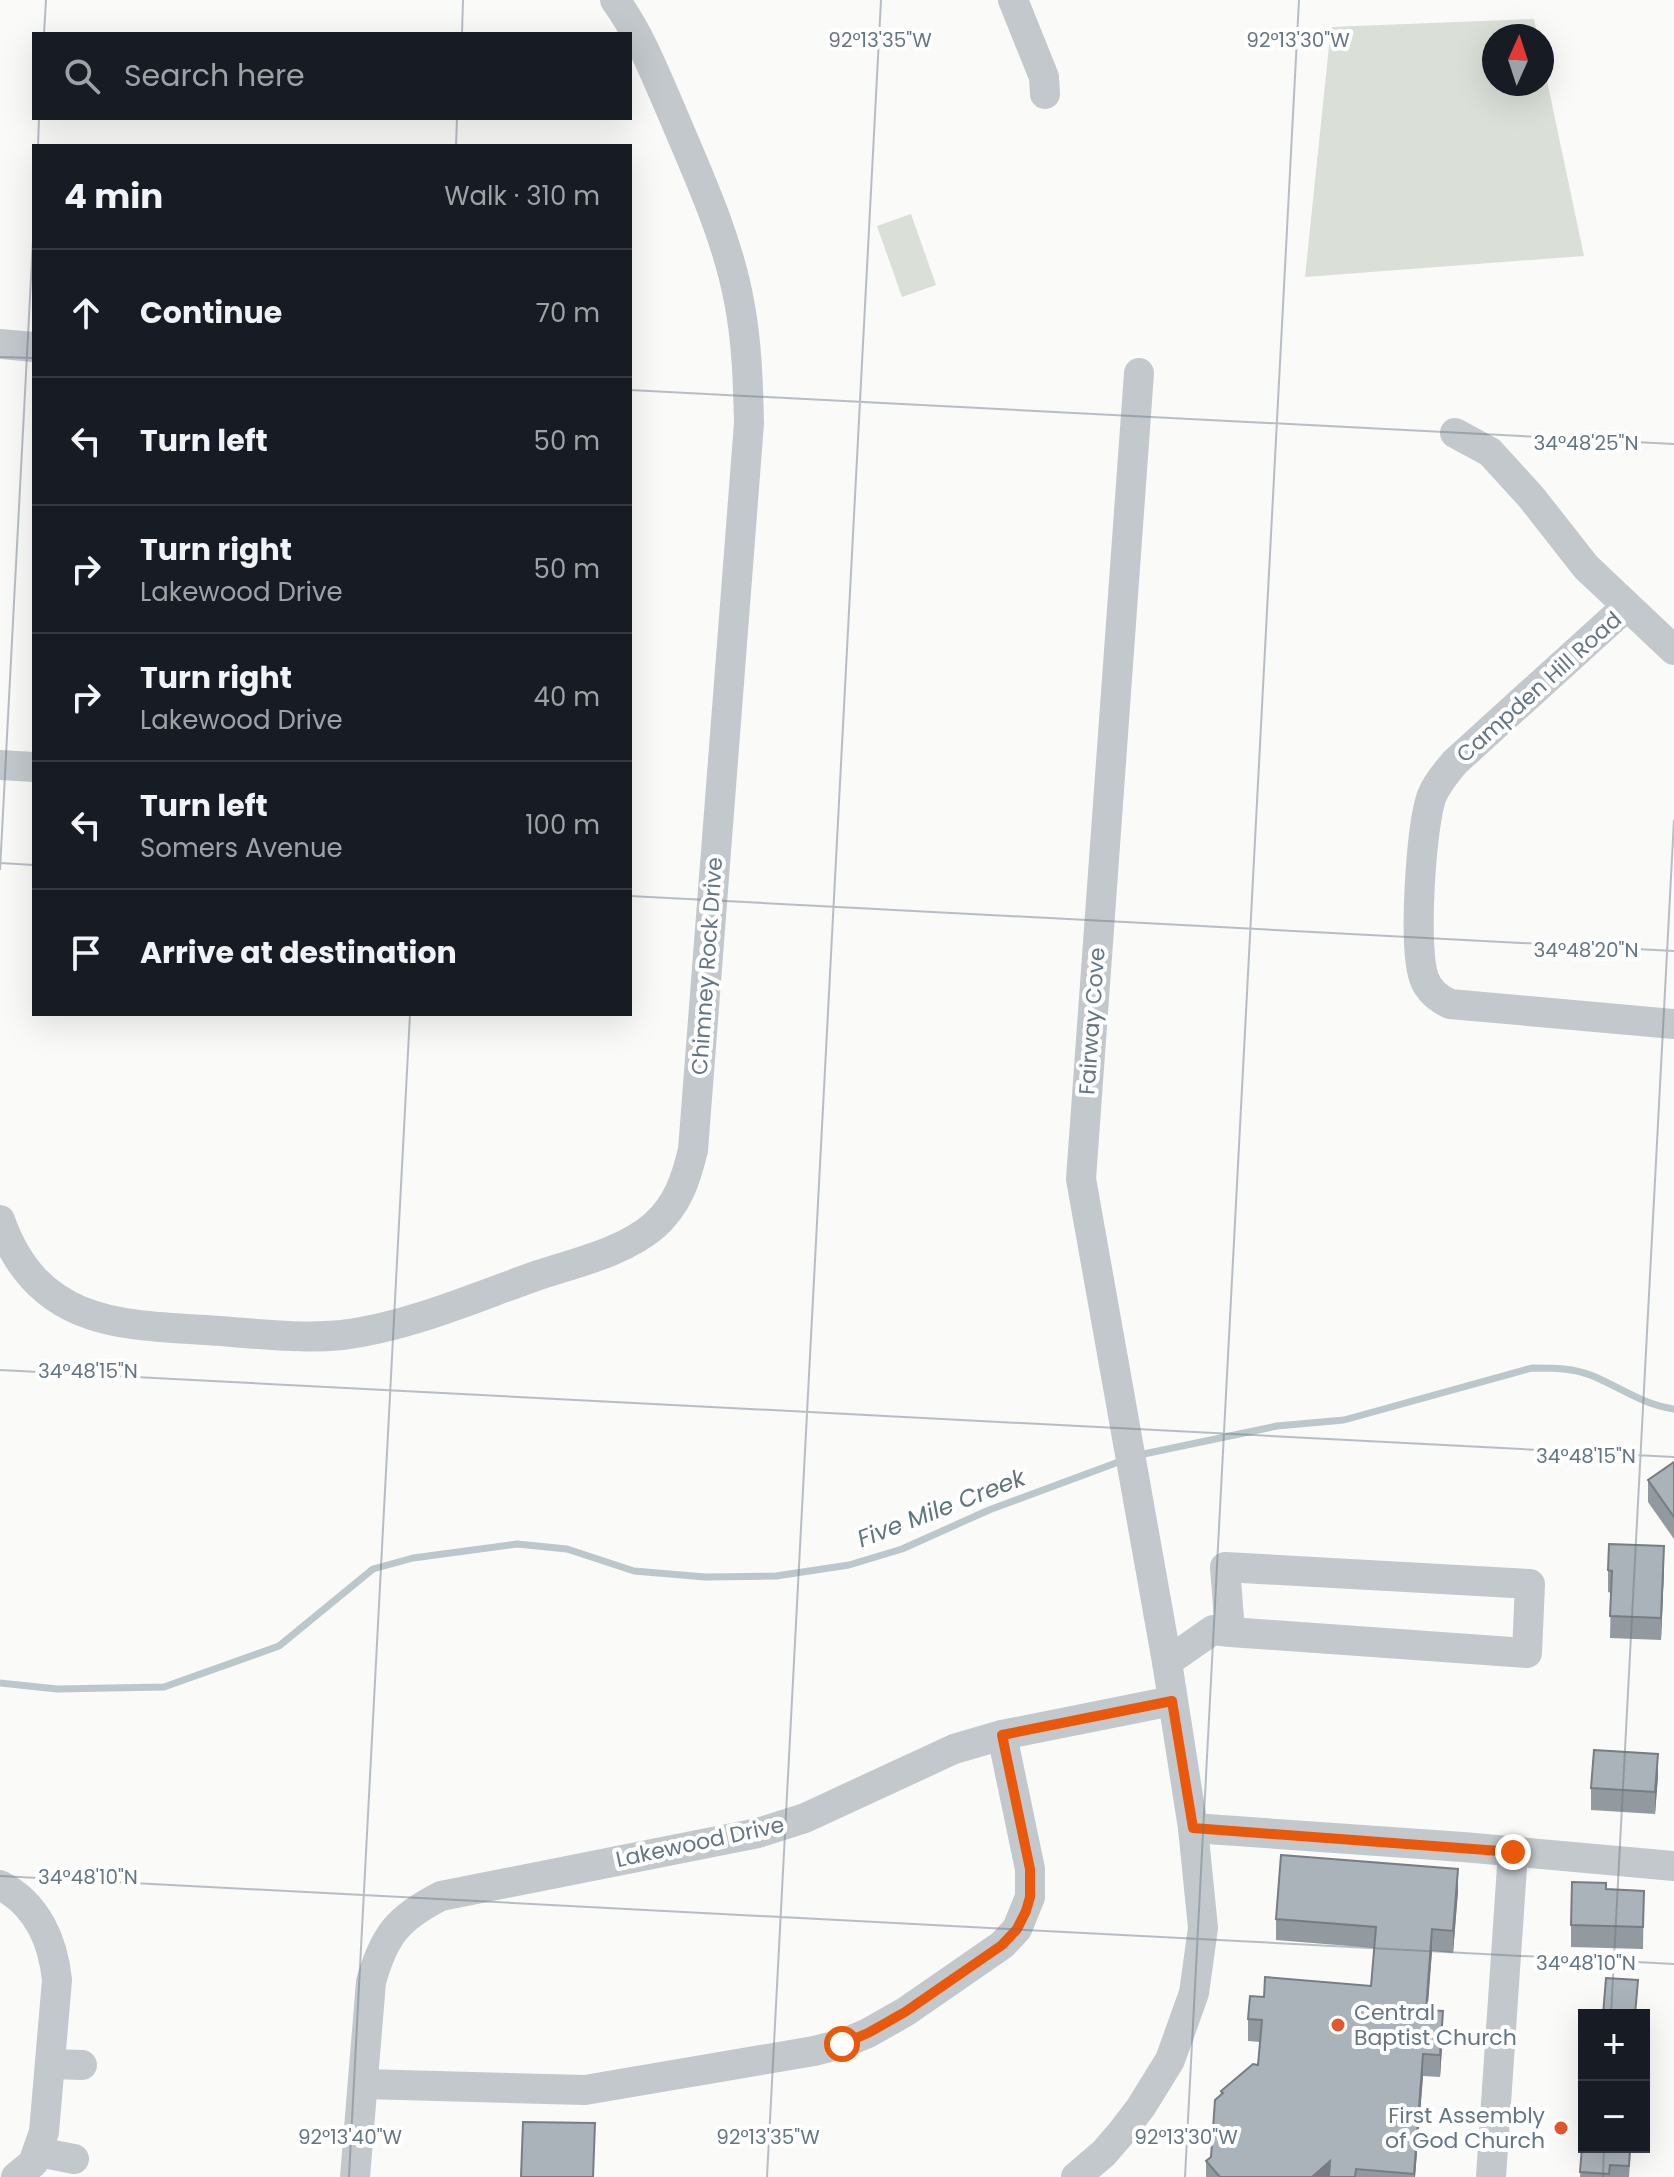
<!DOCTYPE html>
<meta charset="utf-8">
<style>
:root{--surface:#171b24;--page:#20242c;--text:#f1f3f6;--muted:#9ea1a6;--line:#363941}
body{margin:0;font-family:Poppins,sans-serif;background:var(--page);color:var(--text)}
.controls{position:absolute;right:24px;bottom:24px;display:grid;overflow:hidden;border-radius:0px;box-shadow:0 8px 32px #0002}
.controls button{width:72px;height:72px;display:grid;place-items:center;padding:0;border:0;border-bottom:2px solid var(--line);background:var(--surface);color:var(--text);font:40px sans-serif}
.compass{position:absolute;left:1482px;top:24px;width:72px;height:72px;border-radius:50%;background:var(--surface);box-shadow:0 8px 32px #0002;rotate:3deg}
.stop{position:absolute;width:24px;height:24px;margin:-18px;border:6px solid #ea580c;border-radius:50%;background:#fff}
.stop.end{background:#ea580c;border-color:#fff;box-shadow:0 2px 8px #0008}
.list{margin:0;padding:0;list-style:none}
h2{display:flex;justify-content:space-between;align-items:center;height:104px;margin:0;padding:0 32px;font-size:34px}
h2 small{font-size:26px;font-weight:400;color:var(--muted)}
.list li{display:grid;grid-template-columns:52px 1fr auto;gap:24px;align-items:center;box-sizing:border-box;height:128px;padding:0 32px;border-top:2px solid var(--line)}
.list b{display:block;font-size:30px;white-space:nowrap}
.list p{margin:0;font-size:26px;white-space:nowrap;color:var(--muted)}
.list em{font-size:26px;font-style:normal;color:var(--muted)}
.icon{flex:none;width:44px;height:44px;fill:none;stroke:currentColor;stroke-width:2;stroke-linecap:round;stroke-linejoin:round}
.map{position:relative;flex:none;width:1674px;height:2177px;overflow:hidden}
.search{position:absolute;background:var(--surface);box-shadow:0 8px 32px #0002;left:32px;top:32px;width:600px;height:88px;display:flex;align-items:center;gap:20px;box-sizing:border-box;padding:0 28px;border-radius:0px;color:var(--muted);font-size:30px}
.panel{position:absolute;background:var(--surface);box-shadow:0 8px 32px #0002;left:32px;top:144px;width:600px;height:872px;border-radius:0px}
.map>svg:first-child{display:block}
.green{fill:#dadfd7}
.lines{fill:none;stroke-linecap:round;stroke-linejoin:round}
.stream{stroke:#bbc7cb;stroke-width:7}
.minor{stroke:#c3c8cc;stroke-width:30}
.wall{fill:#929a9f}
.shaded-wall{fill:#777d82}
.building{fill:#aab3b9;stroke:#777d82;stroke-width:2}
.route{stroke:#ea580c;stroke-width:10}
.ticks{fill:none;stroke:#657683;stroke-width:2;stroke-opacity:0.45}
.poi-dot{fill:#e4572e;stroke:#fff;stroke-width:3}
.labels{text-anchor:middle;dominant-baseline:central;stroke-width:8;stroke-linejoin:round;paint-order:stroke}
.street-label{font-size:22px;fill:#657683;stroke:#fff}
.poi-label{font-size:22px;fill:#657683;stroke:#fff;text-anchor:start}
.water-label{font-size:24px;font-style:italic;fill:#60757c;stroke:#fff}
.ticks-label{font-size:20px;text-anchor:middle;fill:#657683;stroke:#fff;stroke-width:8;stroke-linejoin:round;paint-order:stroke}
</style>
<div class="map">
<svg width="1674" height="2177" viewBox="0 0 1674 2177">
<rect width="100%" height="100%" fill="#fafaf8"/>
<g class="green">
<path d="M1534,19l4,17h-44v48h48v-27l42,199 -279,21 26,-250z"/>
<path d="M911,214l25,71 -34,12 -25,-71z"/>
</g>
<g class="lines">
<g class="stream">
<path d="M1139,1455l138,-29 67,-6 188,-52c21,0 42,0 61,8 28,12 51,29 81,33"/>
<path d="M0,1683l57,6 107,-2 115,-41 94,-77 40,-11 104,-14 50,5 67,22 71,6 71,-1 73,-11 53,-16 87,-39 135,-50"/>
</g>
<g class="minor">
<path d="M1013,0l31,77 1,17"/>
<path d="M0,344l34,3"/>
<path d="M1455,433l35,19 41,45 55,70 88,83"/>
<path d="M1627,606l-172,156c-9,11 -19,22 -24,36 -10,32 -18,149 -7,180 4,12 15,21 26,26l224,20"/>
<path d="M0,765l34,2"/>
<path d="M0,1220c38,108 124,105 220,111 40,3 81,8 122,4 65,-8 129,-36 191,-58 41,-14 90,-24 122,-52 23,-21 31,-46 38,-75l56,-727c-1,-41 -2,-81 -10,-122 -12,-65 -41,-126 -66,-186 -17,-39 -33,-81 -58,-115"/>
<path d="M1167,1662l46,-32 17,2 297,21 3,-69 -305,-17 5,65"/>
<path d="M1193,1828l270,19 211,19"/>
<path d="M0,1885c37,19 53,56 57,95l-13,152 -11,31 -17,14"/>
<path d="M50,2064l32,1"/>
<path d="M363,2084l222,6 229,-39 28,-7 26,-11 37,-21 97,-67 15,-16 13,-32v-28l-28,-134"/>
<path d="M38,2152l36,7"/>
<path d="M355,2177l16,-195c13,-47 27,-64 70,-86l317,-63 47,-15 149,-69 48,-14 170,-34"/>
<path d="M1076,2177l28,-24 18,-21 19,-25 29,-47 24,-67 9,-65 -10,-100 -26,-166 -86,-483 58,-806"/>
<path d="M1491,2177l22,-325"/>
</g>
</g>
<g class="wall">
<path d="M1674,1462v77l-26,-37v-22z"/>
<path d="M1664,1568l-3,72 -51,-2 1,-45 -3,-1v-22z"/>
<path d="M1658,1776l-3,38 -64,-4v-22z"/>
<path d="M1606,1889l38,2 -1,58 -72,-2v-22z"/>
<path d="M1458,1891l-5,62 -21,-2 -5,59 16,23 -3,44 -17,-1 -8,101h-209v-16l5,-4 10,-66 37,-26 2,-23 -12,-1v-22l16,-22 107,-11 3,-38 -98,-8v-21z"/>
<path d="M1583,2134l1,13h47l-2,30h-49z"/>
</g>
<g class="shaded-wall">
<path d="M1664,1546v22l-3,72v-22z"/>
<path d="M1658,1754v22l-3,38v-22z"/>
<path d="M1458,1869v22l-5,62v-22z"/>
<path d="M1432,1929v22l-6,81v-22z"/>
<path d="M1443,2011v22l-3,44v-22z"/>
<path d="M1423,2054v22l-8,101h-1z"/>
<path d="M1330,2161v16h-18z"/>
</g>
<g class="building">
<path d="M1674,1462v55l-26,-37z"/>
<path d="M1609,1544l55,2 -3,72 -51,-2 2,-45 -4,-1z"/>
<path d="M1594,1750l64,4 -3,38 -64,-4z"/>
<path d="M1281,1855l177,14 -5,62 -21,-2 -6,81 17,1 -3,44 -17,-1 -9,120 -58,-5 -1,8h-26l1,-16 -18,16h-92l-14,-16 5,-4 4,-57 8,-7 -2,-2 32,-27 5,1 4,-45 -14,-1 2,-23 14,1 1,-20 106,9 5,-59 -100,-8z"/>
<path d="M1572,1882l34,1v6l38,2 -1,36 -72,-2z"/>
<path d="M1606,1978l32,2 -3,35h-32z"/>
<path d="M523,2122l72,1 -2,54h-72z"/>
<path d="M1583,2134h1v13h46l-1,19 -19,-1 -1,9 -29,-2z"/>
</g>
<g class="lines">
<path class="route" d="M842,2044l26,-11 37,-21 97,-67 15,-16 9,-18 4,-14v-28l-28,-134 170,-34 21,127 320,24"/>
</g>
<path class="ticks" d="M44,34l2,-34M462,34l1,-34M38,146l1,-28M456,146l1,-28M0,357l34,1M630,390l1044,54M0,863l34,2M0,870l34,-649M630,896l1044,55M0,1370l1674,87M0,1876l1674,88M1611,2015l63,-1195M349,2177l61,-1163M767,2177l114,-2177M1185,2177l114,-2177M1603,2177l1,-30"/>
<g class="poi-dot">
<circle cx="1338" cy="2025" r="8"/>
<circle cx="1561" cy="2128" r="8"/>
</g>
<g class="labels">
<g class="street-label">
<text transform="translate(1539 687) rotate(-42)">Campden Hill Road</text>
<text transform="translate(707 966) rotate(-86)">Chimney Rock Drive</text>
<text transform="translate(1092 1021) rotate(-86)">Fairway Cove</text>
<text transform="translate(700 1842) rotate(-12)">Lakewood Drive</text>
</g>
<g class="poi-label">
<text x="1354" y="2012">Central<tspan x="1354" dy="25">Baptist Church</tspan></text>
<text x="1545" y="2115" text-anchor="end">First Assembly<tspan x="1545" dy="25">of God Church</tspan></text>
</g>
<g class="water-label">
<text transform="translate(941 1508) rotate(-21)">Five Mile Creek</text>
</g>
</g>
<g class="ticks-label">
<text x="880" y="47">92°13'35"W</text>
<text x="1298" y="47">92°13'30"W</text>
<text x="1586" y="450">34°48'25"N</text>
<text x="1586" y="957">34°48'20"N</text>
<text x="88" y="1378">34°48'15"N</text>
<text x="1586" y="1463">34°48'15"N</text>
<text x="88" y="1884">34°48'10"N</text>
<text x="1586" y="1970">34°48'10"N</text>
<text x="350" y="2144">92°13'40"W</text>
<text x="768" y="2144">92°13'35"W</text>
<text x="1186" y="2144">92°13'30"W</text>
</g>
</svg>
<div class="controls">
<button>+</button>
<button>−</button>
</div>
<svg class="compass" viewBox="-18 -18 36 36"><path d="M0-13l5 13h-10z" fill="#e53935"/><path d="M0 13l5-13h-10z" fill="#9ea1a6"/></svg>
<div class="stop" style="left:842px;top:2044px"></div>
<div class="stop end" style="left:1513px;top:1852px"></div>
<div class="search"><svg class="icon" aria-label="search" viewBox="0 0 24 24"><circle cx="10" cy="10" r="6"/><path d="M15 15l6 6"/></svg>Search here</div>
<section class="panel">
<h2>4 min<small>Walk · 310 m</small></h2>
<ul class="list">
<li><svg class="icon" aria-label="ahead" viewBox="0 0 24 24"><path d="M12 20V5M6 11l6-6 6 6"/></svg><div><b>Continue</b></div><em>70 m</em></li>
<li><svg class="icon" aria-label="left" viewBox="0 0 24 24"><path d="M17 20v-9H6M10 6l-5 5 5 5"/></svg><div><b>Turn left</b></div><em>50 m</em></li>
<li><svg class="icon" aria-label="right" viewBox="0 0 24 24"><path d="M7 20v-9h11M14 6l5 5-5 5"/></svg><div><b>Turn right</b><p>Lakewood Drive</p></div><em>50 m</em></li>
<li><svg class="icon" aria-label="right" viewBox="0 0 24 24"><path d="M7 20v-9h11M14 6l5 5-5 5"/></svg><div><b>Turn right</b><p>Lakewood Drive</p></div><em>40 m</em></li>
<li><svg class="icon" aria-label="left" viewBox="0 0 24 24"><path d="M17 20v-9H6M10 6l-5 5 5 5"/></svg><div><b>Turn left</b><p>Somers Avenue</p></div><em>100 m</em></li>
<li><svg class="icon" aria-label="arrive" viewBox="0 0 24 24"><path d="M6 21V4h12l-3 4 3 4H6"/></svg><div><b>Arrive at destination</b></div></li>
</ul>
</section>
</div>
